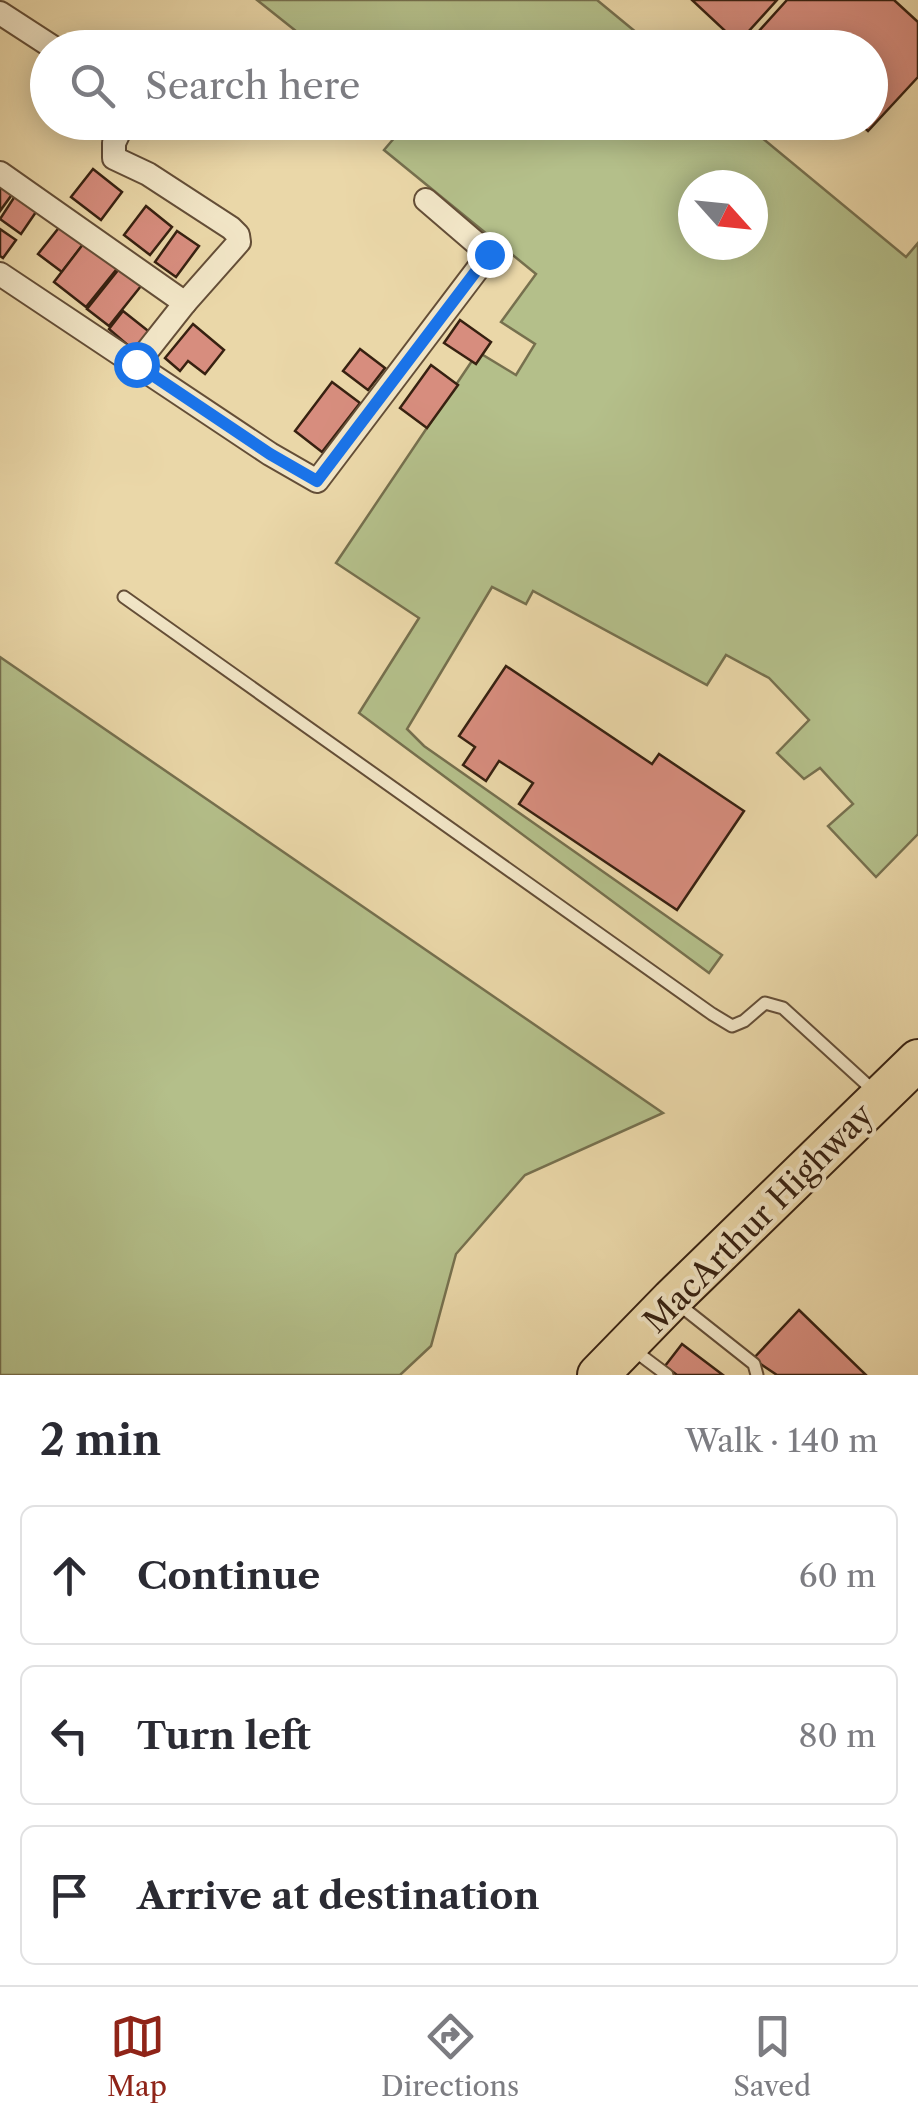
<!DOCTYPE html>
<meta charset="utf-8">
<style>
:root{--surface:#fff;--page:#f7f7f7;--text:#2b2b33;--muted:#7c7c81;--line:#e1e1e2;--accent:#8f2418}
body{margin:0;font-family:"Libre Caslon Text",serif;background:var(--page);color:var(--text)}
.compass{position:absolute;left:678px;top:170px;width:90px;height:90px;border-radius:50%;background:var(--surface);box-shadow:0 5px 25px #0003;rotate:117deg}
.stop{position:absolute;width:30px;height:30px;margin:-22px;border:8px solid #1a73e8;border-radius:50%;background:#fff}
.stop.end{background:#1a73e8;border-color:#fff;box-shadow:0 2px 10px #0008}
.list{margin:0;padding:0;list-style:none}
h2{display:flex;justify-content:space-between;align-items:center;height:130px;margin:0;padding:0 40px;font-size:42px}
h2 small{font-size:32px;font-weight:400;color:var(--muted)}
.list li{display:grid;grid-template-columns:65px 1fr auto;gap:30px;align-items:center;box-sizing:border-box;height:140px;margin:0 20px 20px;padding:0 20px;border:2px solid var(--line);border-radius:15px}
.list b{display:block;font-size:38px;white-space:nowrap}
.list em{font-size:32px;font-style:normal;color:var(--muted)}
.icon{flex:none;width:55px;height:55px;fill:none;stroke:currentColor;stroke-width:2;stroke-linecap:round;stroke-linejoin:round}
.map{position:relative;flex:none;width:918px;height:1375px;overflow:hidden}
.search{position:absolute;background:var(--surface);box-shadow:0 5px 25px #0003;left:30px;right:30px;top:30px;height:110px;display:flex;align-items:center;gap:25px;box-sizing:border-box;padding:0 35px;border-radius:55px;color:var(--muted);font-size:38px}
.sheet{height:610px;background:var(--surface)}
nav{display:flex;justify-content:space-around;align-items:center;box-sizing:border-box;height:140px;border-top:2px solid var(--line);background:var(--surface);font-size:28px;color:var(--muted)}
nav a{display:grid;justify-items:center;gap:5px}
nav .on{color:var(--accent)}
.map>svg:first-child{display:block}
.green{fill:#b4bf8a;stroke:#76704e;stroke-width:2.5;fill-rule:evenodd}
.building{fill:#d78d7e;stroke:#372111;stroke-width:2.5}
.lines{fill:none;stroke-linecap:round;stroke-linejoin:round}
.service-casing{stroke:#644e37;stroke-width:15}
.minor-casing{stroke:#644e37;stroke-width:26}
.trunk-casing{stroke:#372111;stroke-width:44}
.service{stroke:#f1e5c6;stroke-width:11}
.minor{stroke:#f1e5c6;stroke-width:22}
.trunk{stroke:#ead7a8;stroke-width:40}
.route{stroke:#1a73e8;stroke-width:12}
.labels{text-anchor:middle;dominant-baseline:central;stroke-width:8;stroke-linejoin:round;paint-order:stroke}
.street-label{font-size:32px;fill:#372111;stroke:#f1e5c6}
</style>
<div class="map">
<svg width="918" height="1375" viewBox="0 0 918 1375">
<rect width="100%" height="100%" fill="#ead7a8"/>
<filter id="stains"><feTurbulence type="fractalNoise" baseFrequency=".002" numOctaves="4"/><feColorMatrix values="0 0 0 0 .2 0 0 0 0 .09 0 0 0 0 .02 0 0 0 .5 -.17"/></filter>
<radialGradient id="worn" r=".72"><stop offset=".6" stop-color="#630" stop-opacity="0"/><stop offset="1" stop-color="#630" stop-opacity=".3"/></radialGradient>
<g class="green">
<path d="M257,0h340l57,47h-338z"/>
<path d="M407,123h337l162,134 12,-14v591l-42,43 -48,-51 25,-22 -33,-36 -16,11 -27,-26 32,-33 -40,-42 -43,-23 -19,30 -174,-94 -7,13 -34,-17 -85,142 17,17 298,209 -13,18 -350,-260 60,-95 -83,-55 142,-211 38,23 19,-31 -34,-22 35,-48 -152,-124zM693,185h60v60h-60z"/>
<path d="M0,657l663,456 -138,62 -69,79 -25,92 -31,29h-400z"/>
</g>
<g class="building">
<path d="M692,0h85l-39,43z"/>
<path d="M787,0h107l24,22v55l-50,54 -10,-9h12v-74h-93l-18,-17z"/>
<path d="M93,169l29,23 -21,28 -30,-23z"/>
<path d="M0,177l16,12 -16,22z"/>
<path d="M17,193l21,16 -17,25 -21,-15z"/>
<path d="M146,206l26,21 -22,28 -26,-20z"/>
<path d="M65,220l23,18 -26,34 -24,-18z"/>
<path d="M0,229l16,11 -13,18 -3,-2z"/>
<path d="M177,231l22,15 -23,31 -21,-15z"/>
<path d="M87,239l33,26 -34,42 -32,-25z"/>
<path d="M119,269l22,17 -32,40 -22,-17z"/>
<path d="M123,311l29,23 -15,19 -28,-24z"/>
<path d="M460,320l31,22 -15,22 -32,-21z"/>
<path d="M193,324l31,26 -19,24 -17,-13 -8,10 -15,-13z"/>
<path d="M360,349l25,19 -17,22 -25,-19z"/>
<path d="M431,365l27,20 -31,43 -27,-20z"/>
<path d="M332,382l28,21 -38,49 -27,-21z"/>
<path d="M506,666l146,98 7,-10 85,57 -67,99 -158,-106 14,-21 -34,-22 -13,20 -23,-16 12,-18 -16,-11z"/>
<path d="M799,1310l67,65h-89l-24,-16z"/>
<path d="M682,1344l41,31h-46l-12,-9z"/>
</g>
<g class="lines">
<g class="service-casing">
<g id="service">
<path d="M124,597l588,417 20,12 12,-5 21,-18 18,5 91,83"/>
<path d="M677,1303l77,61 3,11"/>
<path d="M631,1348l36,27"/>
</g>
</g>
<g class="minor-casing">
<g id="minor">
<path d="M0,13l54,35"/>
<path d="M124,122l-10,21v15l34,16 83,54 7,7 1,7 -54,61 -49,62"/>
<path d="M0,173l185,130"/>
<path d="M0,274l270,180 47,27 172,-227 -63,-54"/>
</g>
</g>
<g class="trunk-casing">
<path id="trunk" d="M598,1375l74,-76 246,-239"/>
</g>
<use href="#service" class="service"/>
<use href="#minor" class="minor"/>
<use href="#trunk" class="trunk"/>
</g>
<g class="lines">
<path class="route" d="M136,364l134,90 47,27 172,-227"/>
</g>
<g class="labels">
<g class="street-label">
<text transform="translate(758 1218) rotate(-45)">MacArthur Highway</text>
</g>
</g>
<rect width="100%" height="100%" filter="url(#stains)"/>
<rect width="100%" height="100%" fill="url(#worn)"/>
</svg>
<svg class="compass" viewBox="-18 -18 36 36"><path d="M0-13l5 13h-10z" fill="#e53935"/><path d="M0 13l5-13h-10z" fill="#7c7c81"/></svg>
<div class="stop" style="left:136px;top:364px"></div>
<div class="stop end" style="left:489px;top:254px"></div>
<div class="search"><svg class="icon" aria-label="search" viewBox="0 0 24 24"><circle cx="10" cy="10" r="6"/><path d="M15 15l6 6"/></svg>Search here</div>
</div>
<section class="sheet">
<h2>2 min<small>Walk · 140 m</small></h2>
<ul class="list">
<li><svg class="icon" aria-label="ahead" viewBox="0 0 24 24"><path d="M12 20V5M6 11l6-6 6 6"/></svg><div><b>Continue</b></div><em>60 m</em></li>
<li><svg class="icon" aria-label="left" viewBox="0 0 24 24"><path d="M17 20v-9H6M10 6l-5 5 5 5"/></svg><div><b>Turn left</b></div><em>80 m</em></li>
<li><svg class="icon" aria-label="arrive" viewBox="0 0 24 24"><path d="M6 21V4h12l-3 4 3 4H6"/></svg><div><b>Arrive at destination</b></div></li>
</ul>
</section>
<nav>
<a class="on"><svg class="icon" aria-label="map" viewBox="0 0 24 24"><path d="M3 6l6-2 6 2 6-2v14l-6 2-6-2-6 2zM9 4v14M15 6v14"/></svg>Map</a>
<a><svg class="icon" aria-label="directions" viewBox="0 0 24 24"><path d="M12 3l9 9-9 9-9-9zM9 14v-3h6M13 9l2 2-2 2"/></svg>Directions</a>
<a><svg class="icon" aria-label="saved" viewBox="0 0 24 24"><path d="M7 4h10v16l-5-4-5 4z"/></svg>Saved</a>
</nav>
